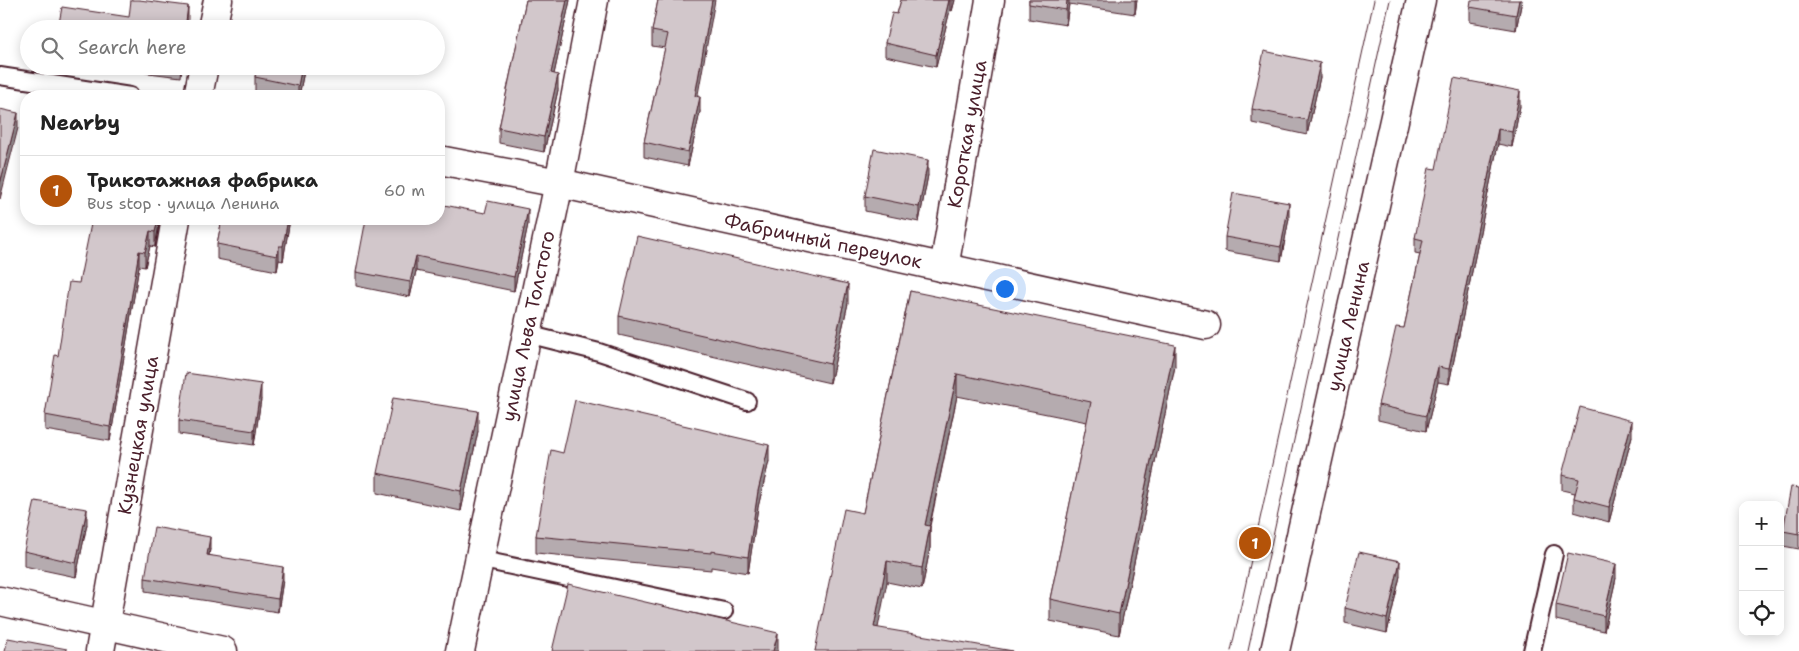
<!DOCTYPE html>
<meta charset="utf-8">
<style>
:root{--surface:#fff;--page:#f6f6f6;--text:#222;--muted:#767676;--line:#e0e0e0;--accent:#b45309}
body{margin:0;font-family:"Shantell Sans",sans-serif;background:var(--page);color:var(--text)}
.controls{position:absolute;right:15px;bottom:15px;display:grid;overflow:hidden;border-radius:10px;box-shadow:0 2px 12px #0003}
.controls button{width:45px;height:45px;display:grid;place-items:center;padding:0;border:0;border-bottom:1px solid var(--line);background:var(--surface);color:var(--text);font:25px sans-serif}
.you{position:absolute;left:1004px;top:288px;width:18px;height:18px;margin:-12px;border:4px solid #fff;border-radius:50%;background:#1a73e8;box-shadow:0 0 0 8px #1a73e833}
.badge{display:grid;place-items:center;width:32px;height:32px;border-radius:50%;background:var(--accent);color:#fff;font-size:16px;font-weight:700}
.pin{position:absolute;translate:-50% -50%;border:2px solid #fff;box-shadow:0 1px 5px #0006}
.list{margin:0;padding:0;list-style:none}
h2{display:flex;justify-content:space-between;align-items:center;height:65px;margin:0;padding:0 20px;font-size:21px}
h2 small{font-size:16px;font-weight:400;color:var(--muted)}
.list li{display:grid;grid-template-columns:32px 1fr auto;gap:15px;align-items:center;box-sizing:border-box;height:70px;padding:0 20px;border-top:1px solid var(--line)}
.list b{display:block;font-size:19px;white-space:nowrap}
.list p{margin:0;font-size:16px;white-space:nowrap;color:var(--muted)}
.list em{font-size:16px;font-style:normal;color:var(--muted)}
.icon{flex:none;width:28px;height:28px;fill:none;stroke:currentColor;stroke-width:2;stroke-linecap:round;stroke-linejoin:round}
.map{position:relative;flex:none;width:1799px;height:651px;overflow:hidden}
.search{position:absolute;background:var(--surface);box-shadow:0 2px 12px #0003;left:20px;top:20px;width:425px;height:55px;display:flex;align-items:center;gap:12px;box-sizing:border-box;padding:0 18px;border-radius:28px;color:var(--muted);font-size:19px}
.panel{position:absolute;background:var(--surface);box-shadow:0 2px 12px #0003;left:20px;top:90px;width:425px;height:135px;border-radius:20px}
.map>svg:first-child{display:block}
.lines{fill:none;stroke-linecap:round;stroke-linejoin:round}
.lane-casing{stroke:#4a1f2b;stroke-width:20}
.street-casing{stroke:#4a1f2b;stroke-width:31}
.lane{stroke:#fff;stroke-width:16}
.street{stroke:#fff;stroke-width:28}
.tram{stroke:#4a1f2b;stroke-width:1}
.wall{fill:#b5abaf;stroke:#4a1f2b}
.shaded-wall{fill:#938b8e;stroke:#4a1f2b}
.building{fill:#d2c7cb;stroke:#4a1f2b}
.labels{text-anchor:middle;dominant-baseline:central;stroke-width:4;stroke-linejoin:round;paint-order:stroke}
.street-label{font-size:19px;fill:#4a1f2b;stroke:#fff}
</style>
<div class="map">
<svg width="1799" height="651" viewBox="0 0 1799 651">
<rect width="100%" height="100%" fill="#fff"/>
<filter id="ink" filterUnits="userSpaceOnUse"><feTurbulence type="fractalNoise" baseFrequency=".02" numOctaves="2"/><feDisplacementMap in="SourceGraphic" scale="10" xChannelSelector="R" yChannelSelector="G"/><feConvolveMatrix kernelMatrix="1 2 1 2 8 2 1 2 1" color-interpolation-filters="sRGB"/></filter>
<g filter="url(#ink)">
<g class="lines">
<g class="lane-casing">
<g id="lane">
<path d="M0,76l130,20"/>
<path d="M527,334l72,18 148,49"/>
<path d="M478,559l246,52"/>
<path d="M1532,651l22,-97"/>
</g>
</g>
<g class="street-casing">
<g id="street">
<path d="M212,29l6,-29"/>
<path d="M198,96l6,-30"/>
<path d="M439,160l120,23 647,142"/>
<path d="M944,268l46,-268"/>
<path d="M0,601l223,50"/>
<path d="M100,651l76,-432"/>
<path d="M460,651l99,-468 35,-183"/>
<path d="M1275,651l146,-651"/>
</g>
</g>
<use href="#lane" class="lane"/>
<use href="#street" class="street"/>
<g class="tram">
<path d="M1231,651l143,-651"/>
<path d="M1248,651l142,-651"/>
</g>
</g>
<g class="wall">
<path d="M526,0h44l-16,74 4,16 -14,62 -45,-9v-15z"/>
<path d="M658,0l39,97 3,15 -12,54 -44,-9v-15l21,-94 -13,-2v-15z"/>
<path d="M901,0h54l-3,11 -2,-1 -14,57 -51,-11v-13l12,-29z"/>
<path d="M1029,0h108l-2,14 -66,-10 -3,21 -37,-6z"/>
<path d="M1522,0l-6,30 -46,-8v-15z"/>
<path d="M124,66h58l-1,11 -57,-7z"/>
<path d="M257,66h48l-6,30h-24l-20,-4v-15z"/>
<path d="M1320,77l-13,58 -55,-12v-14z"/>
<path d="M1520,106l-8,41 -14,-3 -49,240 -11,-2 -12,49 -48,-11v-15l26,-77 16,-74 -5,-1v-15l21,-69z"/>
<path d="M928,175l-9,47 -54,-11v-15z"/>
<path d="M1289,218l-8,43 -56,-10v-14z"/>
<path d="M160,219l-5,28 -5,-1 -5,21 -6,-1 -29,175 -65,-11v-15l13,-59 21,-73z"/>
<path d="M222,219h68l-7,42 -4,-1 -2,11 -60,-12v-15z"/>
<path d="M528,224l-14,67 -98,-20 -6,26 -54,-11v-14z"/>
<path d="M910,291l265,75 -56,269 -69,-14v-22l37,-177 -130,-26 -27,130v22l-8,41 -35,-7 -72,69 48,-138z"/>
<path d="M848,303l-18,80 -211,-48v-19z"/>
<path d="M261,399l-7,46 -75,-11v-14z"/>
<path d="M478,431l-17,80 -84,-18v-20z"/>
<path d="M1632,436l-23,86 -35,-10v-14l1,-5 -13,-3v-15z"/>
<path d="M563,453l206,8 -11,46 -10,66 -37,-6v3l-175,-17v-17z"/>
<path d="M1799,488v61l-16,-3v-15z"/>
<path d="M87,524l-11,53 -52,-11v-15z"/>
<path d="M210,549l-1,6 74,25 -5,32 -133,-21v-13z"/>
<path d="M1400,576l-13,57 -42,-10v-15z"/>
<path d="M1616,578l-12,53 -48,-11v-15z"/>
</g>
<g class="shaded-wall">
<path d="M567,0h3l-19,88v-15z"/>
<path d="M712,0h3l-20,111v-15z"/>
<path d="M949,0h1v10l-14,57v-12z"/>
<path d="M952,0h3l-3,11z"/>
<path d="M1067,0h2v4l-3,21v-15z"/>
<path d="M1135,0h2l-2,14z"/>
<path d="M1519,0h3l-6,30v-15z"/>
<path d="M188,6v13l-1,10h-2z"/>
<path d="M1320,63v14l-13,58v-15z"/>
<path d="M302,66h3l-6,30h-1v-10z"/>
<path d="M558,75v15l-14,62v-15z"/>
<path d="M1520,91v15l-8,41v-15z"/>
<path d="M700,97v15l-12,54v-14z"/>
<path d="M18,113v15l-18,71v-15z"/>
<path d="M1498,129v15l-49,240v-15z"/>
<path d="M928,160v15l-9,47v-15z"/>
<path d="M1289,203v15l-8,43v-14z"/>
<path d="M528,209v15l-14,67v-14z"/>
<path d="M158,219h2l-5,28v-15z"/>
<path d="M288,219h2l-7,42v-15z"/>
<path d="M150,231v15l-5,21v-15z"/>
<path d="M279,246v14l-2,11v-15z"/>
<path d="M139,251v15l-29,175v-14z"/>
<path d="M416,256v15l-6,26v-15z"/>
<path d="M848,284v19l-18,80v-19z"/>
<path d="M1175,345v21l-56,269v-21z"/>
<path d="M1438,367v15l-12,49v-15z"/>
<path d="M957,374v22l-32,151v-22z"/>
<path d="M261,384v15l-7,46v-14z"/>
<path d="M478,411v20l-17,80v-20z"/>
<path d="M1632,421v15l-23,86v-15z"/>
<path d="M769,445v16l-11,46 -10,66v-16l10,-66z"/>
<path d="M87,509v15l-11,53v-14z"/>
<path d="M930,526v22l-8,41v-21z"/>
<path d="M210,537v12l-3,18v-12z"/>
<path d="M887,561v21l-13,66v-21z"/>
<path d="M1400,561v15l-13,57v-14z"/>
<path d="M1616,564v14l-12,53v-15z"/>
<path d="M283,567v13l-5,32v-13z"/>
<path d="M778,633v18h-5z"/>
</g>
<g class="building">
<path d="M131,0h8l49,6 -3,23h-127l4,-22 67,10z"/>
<path d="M526,0h41l-16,73 7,2 -14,62 -45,-9z"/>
<path d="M658,0h54l-17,96 5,1 -12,55 -44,-10 24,-108 -16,-3z"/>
<path d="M901,0h48l-13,55 -51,-12 7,-30 5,1z"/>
<path d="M1029,0h38l-1,10 -37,-6z"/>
<path d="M1471,0h48l-3,15 -46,-8z"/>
<path d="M266,20l40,9h-41z"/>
<path d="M1264,51l56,12 -13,57 -55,-11z"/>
<path d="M257,66h45l-4,20 -43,-9z"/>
<path d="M1454,78l66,13 -8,41 -14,-3 -49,240 -11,-2 -12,49 -48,-11 18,-78 8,1 19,-88 -8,-2 14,-70 7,1z"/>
<path d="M0,109l18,4 -18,71z"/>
<path d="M874,149l54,11 -9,47 -54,-11z"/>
<path d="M1233,193l56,10 -8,44 -56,-10z"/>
<path d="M488,201l40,8 -14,68 -98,-21 -6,26 -54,-10 10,-53h73v-15l46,9z"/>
<path d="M92,219h66l-3,13 -5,-1 -5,21 -6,-1 -29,176 -65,-12 10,-60 3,1 11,-74 10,1z"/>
<path d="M222,219h66l-5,27h-4l-2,10 -60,-12z"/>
<path d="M637,236l211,48 -18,80 -211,-48z"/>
<path d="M910,291l265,54 -56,269 -69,-15 41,-197 -134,-28 -32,151 5,1 -8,42 -35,-7 -13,66 139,24h-198l29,-142 19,4z"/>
<path d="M186,373l75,11 -7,47 -75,-11z"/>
<path d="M393,398l85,13 -17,80 -84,-18z"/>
<path d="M575,400l194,45 -11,46 -10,66 -37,-6v2l-175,-17 15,-86 12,3z"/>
<path d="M1580,407l52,14 -23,86 -35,-9 5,-19 -17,-4z"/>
<path d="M1791,487l8,1v46l-16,-3z"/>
<path d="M35,501l52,8 -11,54 -52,-12z"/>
<path d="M154,527l56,10 -3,18 76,12 -5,32 -133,-21z"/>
<path d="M1359,552l41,9 -13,58 -42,-11z"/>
<path d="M1568,553l48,11 -12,52 -48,-11z"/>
<path d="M568,584l210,49 -5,18h-221z"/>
<path d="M8,638l59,11v2h-62z"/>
</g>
</g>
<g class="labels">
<g class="street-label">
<text transform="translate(967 134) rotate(-80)">Короткая улица</text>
<text transform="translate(823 241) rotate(12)">Фабричный переулок</text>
<text transform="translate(528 326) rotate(-78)">улица Льва Толстого</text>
<text transform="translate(1348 326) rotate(-77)">улица Ленина</text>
<text transform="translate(138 435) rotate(-80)">Кузнецкая улица</text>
</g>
</g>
</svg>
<div class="controls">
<button>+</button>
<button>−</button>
<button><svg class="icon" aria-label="locate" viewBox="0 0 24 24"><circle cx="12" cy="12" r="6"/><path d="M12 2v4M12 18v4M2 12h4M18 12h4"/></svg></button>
</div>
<div class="you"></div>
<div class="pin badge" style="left:1255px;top:543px">1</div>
<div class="search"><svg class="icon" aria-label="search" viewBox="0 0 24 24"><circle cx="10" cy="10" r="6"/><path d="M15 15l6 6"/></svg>Search here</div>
<section class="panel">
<h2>Nearby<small></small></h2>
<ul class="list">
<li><span class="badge">1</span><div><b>Трикотажная фабрика</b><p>Bus stop · улица Ленина</p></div><em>60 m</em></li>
</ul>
</section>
</div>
